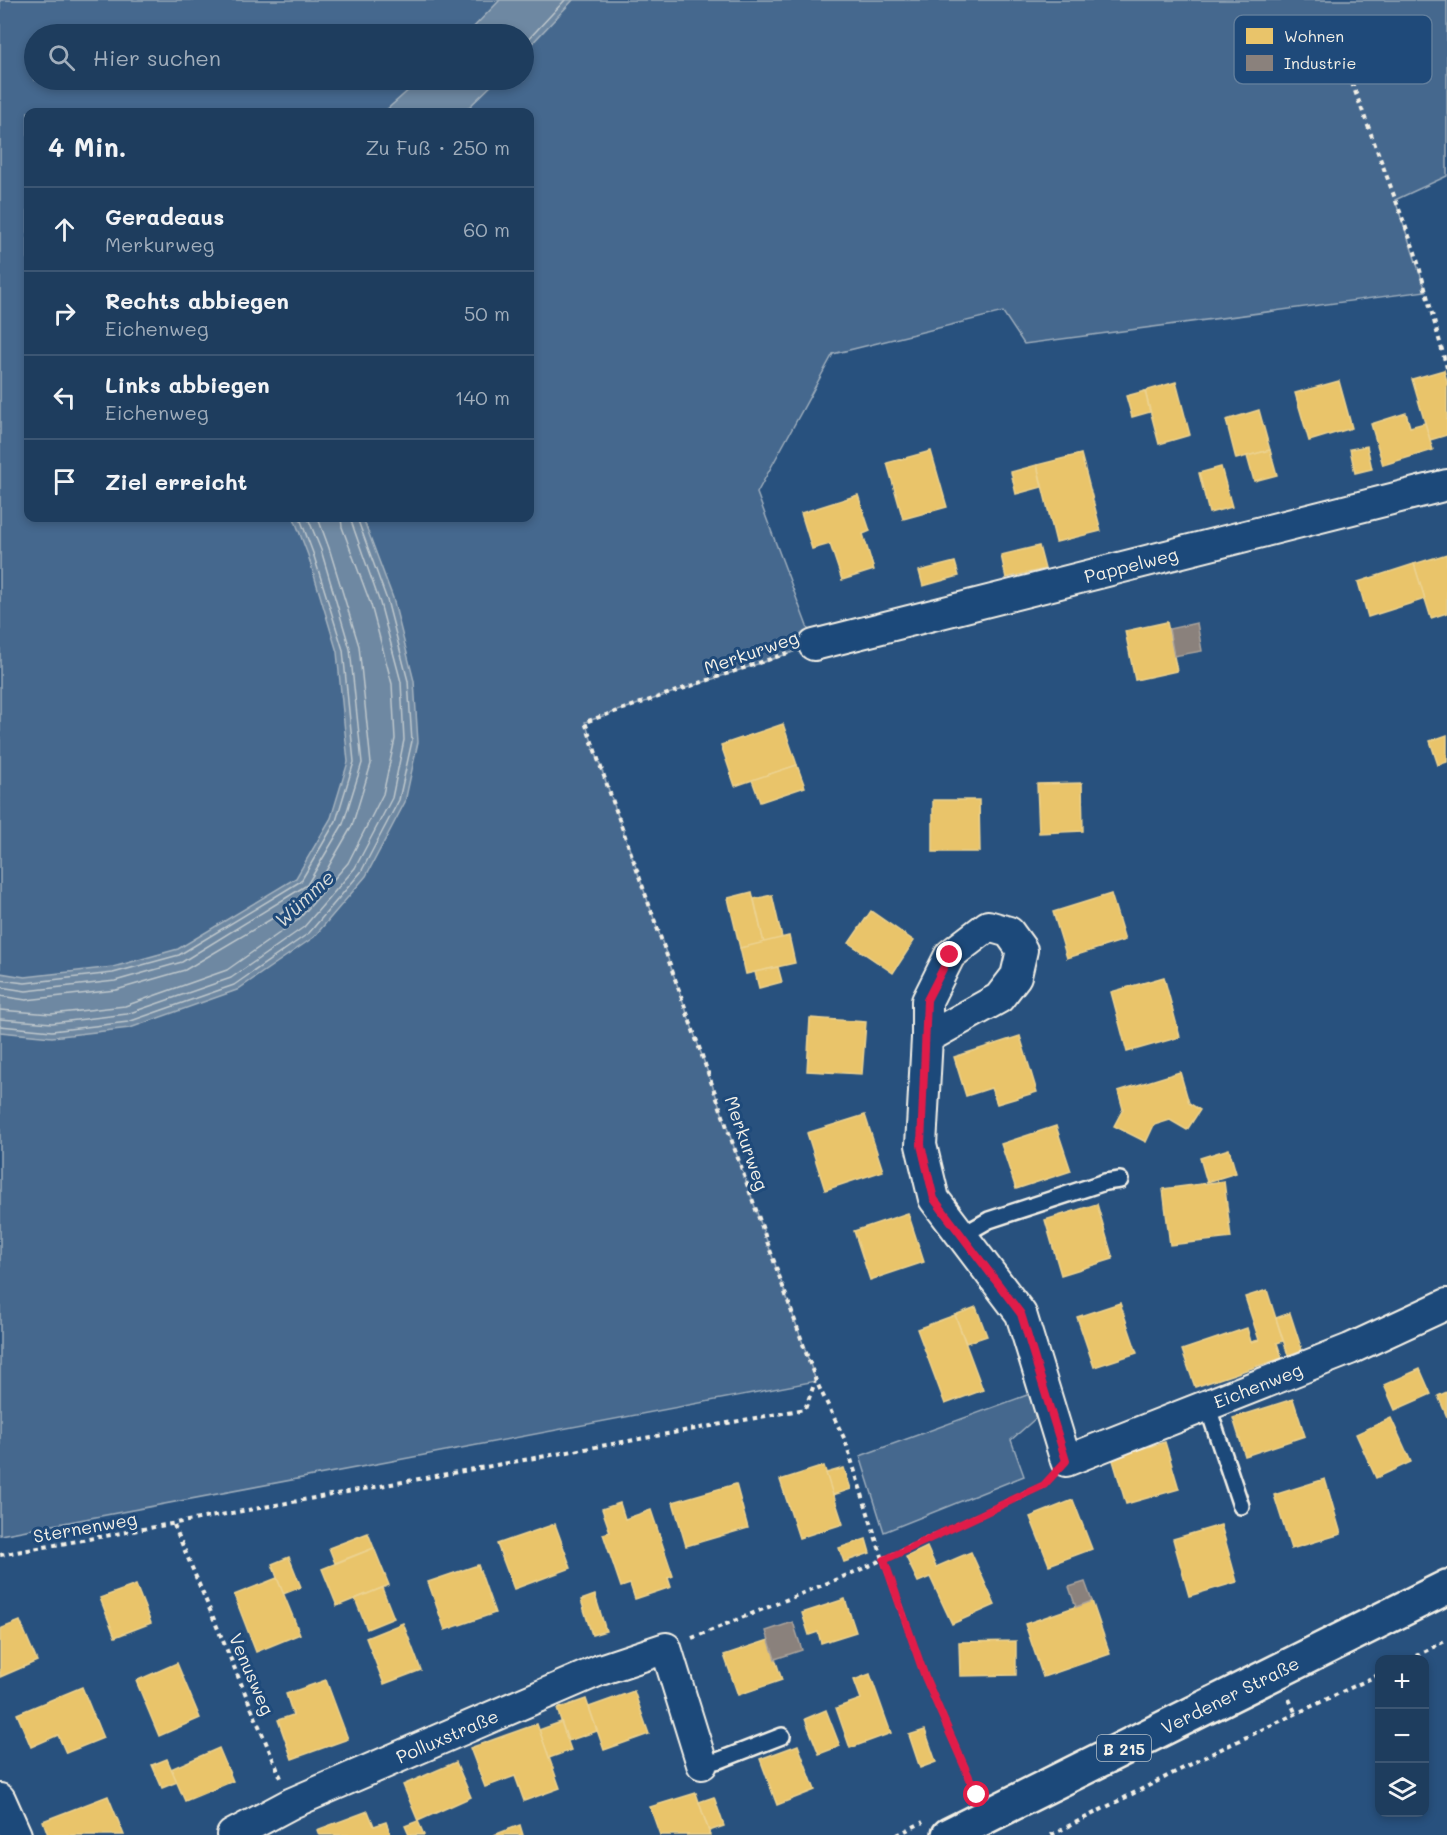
<!DOCTYPE html>
<html lang="de">
<meta charset="utf-8">
<style>
:root{--surface:#1e3d5e;--page:#264464;--text:#f1f3f6;--muted:#a1aebc;--line:#3c5673}
body{margin:0;font-family:Mali,sans-serif;background:var(--page);color:var(--text)}
.controls{position:absolute;right:18px;bottom:18px;display:grid;overflow:hidden;border-radius:12px;box-shadow:0 3px 9px #0003}
.controls button{width:54px;height:54px;display:grid;place-items:center;padding:0;border:0;border-bottom:2px solid var(--line);background:var(--surface);color:var(--text);font:30px sans-serif}
.stop{position:absolute;width:18px;height:18px;margin:-14px;border:4px solid #e11d48;border-radius:50%;background:#fff}
.stop.end{background:#e11d48;border-color:#fff;box-shadow:0 2px 6px #0008}
.list{margin:0;padding:0;list-style:none}
h2{display:flex;justify-content:space-between;align-items:center;height:78px;margin:0;padding:0 24px;font-size:26px}
h2 small{font-size:20px;font-weight:400;color:var(--muted)}
.list li{display:grid;grid-template-columns:39px 1fr auto;gap:18px;align-items:center;box-sizing:border-box;height:84px;padding:0 24px;border-top:2px solid var(--line)}
.list b{display:block;font-size:22px;white-space:nowrap}
.list p{margin:0;font-size:20px;white-space:nowrap;color:var(--muted)}
.list em{font-size:20px;font-style:normal;color:var(--muted)}
.icon{flex:none;width:33px;height:33px;fill:none;stroke:currentColor;stroke-width:2;stroke-linecap:round;stroke-linejoin:round}
.map{position:relative;flex:none;width:1447px;height:1835px;overflow:hidden}
.search{position:absolute;background:var(--surface);box-shadow:0 3px 9px #0003;left:24px;top:24px;width:510px;height:66px;display:flex;align-items:center;gap:15px;box-sizing:border-box;padding:0 21px;border-radius:33px;color:var(--muted);font-size:22px}
.panel{position:absolute;background:var(--surface);box-shadow:0 3px 9px #0003;left:24px;top:108px;width:510px;height:414px;border-radius:12px}
.map>svg:first-child{display:block}
.green{fill:#45688e;stroke:#9cacbb;stroke-width:1.5;fill-rule:evenodd}
.water{fill:#6e88a2;stroke:#a4b2be;stroke-width:1.5}
.homes{fill:#e9c46a;stroke:#ecd290;stroke-width:1.5}
.industry{fill:#8a817c;stroke:#aaa39c;stroke-width:1.5}
.lines{fill:none;stroke-linecap:round;stroke-linejoin:round}
.shore{stroke:#bec7cc;stroke-width:1.5}
.service-casing{stroke:#f4f1e8;stroke-width:20}
.minor-casing{stroke:#f4f1e8;stroke-width:34}
.primary-casing{stroke:#f4f1e8;stroke-width:38}
.path{stroke:#f4f1e8;stroke-width:4;stroke-dasharray:4.5 4.5;stroke-linecap:butt}
.service{stroke:#1f4a7a;stroke-width:15}
.minor{stroke:#1f4a7a;stroke-width:30}
.primary{stroke:#1f4a7a;stroke-width:33}
.route{stroke:#e11d48;stroke-width:8}
.labels{text-anchor:middle;dominant-baseline:central;stroke-width:6;stroke-linejoin:round;paint-order:stroke}
.shield{fill:#1f4a7a;stroke:#b4bfc7;stroke-width:1.5}
.shield-label{font-size:16px;font-weight:bold;fill:#f4f1e8}
.street-label{font-size:18px;fill:#f4f1e8;stroke:#1f4a7a}
.water-label{font-size:20px;font-style:italic;fill:#d9dcda;stroke:#1f4a7a}
.key{fill:#1f4a7a;stroke:#5f7c9b;stroke-width:1.5}
.key-label{font-size:16px;fill:#f4f1e8}
</style>
<div class="map">
<svg width="1447" height="1835" viewBox="0 0 1447 1835">
<rect width="100%" height="100%" fill="#28517e"/>
<filter id="ink" filterUnits="userSpaceOnUse"><feTurbulence type="fractalNoise" baseFrequency=".0167" numOctaves="2"/><feDisplacementMap in="SourceGraphic" scale="12" xChannelSelector="R" yChannelSelector="G"/><feConvolveMatrix kernelMatrix="1 2 1 2 8 2 1 2 1" color-interpolation-filters="sRGB"/></filter>
<g filter="url(#ink)">
<g class="green">
<path d="M0,0h1447v176l-52,24 31,91 -402,53 -21,-32 -170,42 -76,139 57,152 -229,77 231,659 -816,154zM34,34h490v46h-490zM28,112h502v406h-502z"/>
<path d="M1030,1394l6,24 -25,22 13,36 -140,56 -24,-76z"/>
</g>
<g class="water">
<path d="M500,0h73l-49,52v-18h-57z"/>
<path d="M420,80h77l-33,32h-80z"/>
<path d="M294,518h69l30,80 21,83 4,61 -13,60 -39,74 -52,61 -77,53 -107,38 -78,9 -52,-5v-59l25,4 88,-10 65,-18 118,-71 35,-60 17,-56 -11,-110 -29,-97z"/>
</g>
<g class="homes">
<path d="M1444,370l3,11v54l-17,5 -18,-61z"/>
<path d="M1339,381l13,47 -43,13 -14,-48z"/>
<path d="M1176,382l14,53 -31,9 -14,-53z"/>
<path d="M1145,391l5,21 -18,5 -6,-21z"/>
<path d="M1259,410l11,40 -34,9 -10,-39z"/>
<path d="M1406,413l4,14 15,-4 8,27 -50,15 -12,-41z"/>
<path d="M1367,446l5,23 -17,4 -5,-24z"/>
<path d="M1270,450l7,25 -23,6 -7,-25z"/>
<path d="M931,451l16,56 -44,12 -16,-56z"/>
<path d="M1081,454l20,77 -45,11 -19,-77z"/>
<path d="M1037,465l5,22 -26,7 -5,-22z"/>
<path d="M1221,467l11,40 -23,6 -10,-40z"/>
<path d="M858,495l12,36 -7,3 11,36 -32,10 -12,-36 -18,5 -11,-36z"/>
<path d="M1039,546l6,23 -39,9 -5,-23z"/>
<path d="M1447,554v59l-16,5 -17,-54z"/>
<path d="M955,562l4,14 -36,10 -4,-15z"/>
<path d="M1414,564l11,35 -57,18 -10,-35z"/>
<path d="M1167,622l10,49 -42,9 -10,-49z"/>
<path d="M783,724l14,41 -62,21 -14,-41z"/>
<path d="M1447,735v27l-9,3 -8,-24z"/>
<path d="M797,765l8,22 -45,15 -8,-22z"/>
<path d="M1082,783l1,48 -44,2 -2,-49z"/>
<path d="M933,800h46l1,52h-47z"/>
<path d="M752,892l12,51 -24,5 -12,-50z"/>
<path d="M1111,894l14,46 -58,18 -14,-46z"/>
<path d="M772,895l10,43 -18,5 -10,-44z"/>
<path d="M871,911l43,30 -21,32 -44,-30z"/>
<path d="M789,936l6,27 -49,11 -6,-26z"/>
<path d="M778,967l4,15 -23,6 -4,-16z"/>
<path d="M1164,977l16,60 -53,15 -16,-60z"/>
<path d="M810,1018l56,4 -4,52 -55,-3z"/>
<path d="M1020,1036l17,56 -40,12 -6,-16 -25,8 -12,-39z"/>
<path d="M1180,1072l9,31 11,7 -13,20 -17,-10 -16,5 -8,17 -32,-16 9,-17 -5,-18z"/>
<path d="M865,1115l18,56 -58,19 -18,-57z"/>
<path d="M1056,1126l15,45 -55,18 -15,-45z"/>
<path d="M1229,1149l7,24 -29,9 -7,-24z"/>
<path d="M1224,1181l7,57 -61,7 -7,-56z"/>
<path d="M1097,1204l16,55 -52,16 -16,-55z"/>
<path d="M908,1213l16,49 -54,18 -16,-49z"/>
<path d="M1267,1290l16,51 -6,2 5,15 -87,29 -13,-37 65,-22 4,14 8,-2 -14,-43z"/>
<path d="M1120,1303l17,50 -43,14 -17,-50z"/>
<path d="M976,1307l11,29 -21,7 -11,-28z"/>
<path d="M1290,1313l12,37 -14,5 -12,-37z"/>
<path d="M955,1315l28,75 -38,14 -28,-75z"/>
<path d="M1420,1369l11,25 -36,16 -11,-25z"/>
<path d="M1447,1392v25l-9,-21z"/>
<path d="M1293,1399l12,37 -60,20 -12,-38z"/>
<path d="M1391,1418l20,44 -35,16 -20,-44z"/>
<path d="M1165,1442l14,47 -53,15 -14,-47z"/>
<path d="M824,1466l19,58 -44,14 -19,-58z"/>
<path d="M844,1468l7,21 -18,6 -7,-22z"/>
<path d="M1325,1479l16,55 -50,15 -17,-54z"/>
<path d="M736,1484l12,44 -62,18 -13,-44z"/>
<path d="M1073,1500l19,49 -43,16 -19,-48z"/>
<path d="M620,1503l5,16 26,-9 22,66 -5,2 3,9 -36,12 -5,-15 -9,3 -18,-53 7,-2 -8,-23z"/>
<path d="M555,1524l16,44 -57,21 -17,-45z"/>
<path d="M1221,1525l16,57 -48,14 -16,-57z"/>
<path d="M368,1533l6,15 -39,15 -6,-15z"/>
<path d="M866,1539l4,14 -26,9 -5,-14z"/>
<path d="M927,1547l9,20 35,-15 24,53 -43,19 -22,-47 -12,5 -12,-25z"/>
<path d="M374,1548l15,37 -52,21 -15,-37z"/>
<path d="M289,1557l12,30 -18,7 -11,-30z"/>
<path d="M478,1565l17,48 -50,17 -17,-48z"/>
<path d="M277,1578l23,56 -44,18 -22,-57z"/>
<path d="M136,1585l15,38 -36,14 -15,-39z"/>
<path d="M382,1588l12,30 -27,11 -12,-30z"/>
<path d="M595,1595l11,36 -14,4 -11,-35z"/>
<path d="M845,1599l11,33 -35,11 -3,-11 -9,3 -7,-22z"/>
<path d="M1092,1601l18,53 -67,23 -18,-53z"/>
<path d="M20,1621l17,40 -37,16v-48z"/>
<path d="M403,1623l18,47 -37,14 -18,-46z"/>
<path d="M769,1640l13,40 -44,15 -14,-40z"/>
<path d="M1016,1641v34l-56,1 -1,-34z"/>
<path d="M177,1663l23,55 -41,18 -23,-55z"/>
<path d="M870,1674l21,59 -41,15 -14,-40 25,-9 -7,-19z"/>
<path d="M326,1680l22,59 -56,20 -14,-39 15,-5 -7,-21z"/>
<path d="M82,1687l21,51 -37,15 -8,-18 -27,12 -14,-33z"/>
<path d="M634,1691l15,43 -45,16 -15,-43z"/>
<path d="M586,1699l11,32 -29,10 -11,-32z"/>
<path d="M826,1710l14,36 -21,8 -14,-35z"/>
<path d="M561,1722l10,28 -22,8 -10,-28z"/>
<path d="M537,1724l23,64 -36,13 -9,-25 -30,11 -15,-39z"/>
<path d="M925,1730l11,32 -16,6 -11,-33z"/>
<path d="M798,1745l17,45 -38,15 -17,-46z"/>
<path d="M219,1748l14,33 -48,20 -14,-32z"/>
<path d="M167,1759l10,23 -15,6 -10,-23z"/>
<path d="M456,1762l15,35 -53,24 -15,-36z"/>
<path d="M696,1793l14,42h-50l-10,-28z"/>
<path d="M108,1796l16,39h-76l-5,-14z"/>
<path d="M714,1797l10,29 -15,5 -10,-29z"/>
<path d="M368,1811l6,15 12,-4 5,13h-72l-2,-5z"/>
<path d="M418,1821l6,14h-15l-4,-9z"/>
<path d="M520,1825l3,10h-29z"/>
</g>
<g class="industry">
<path d="M1197,623l5,28 -28,5 -5,-27z"/>
<path d="M1085,1582l7,19 -16,6 -7,-20z"/>
<path d="M793,1622l9,28 -27,9 -9,-28z"/>
</g>
<g class="lines">
<g class="shore">
<path d="M524,44l41,-44"/>
<path d="M0,980l25,3 88,-10 66,-18 122,-74 35,-60 18,-59 -11,-112 -30,-97 -13,-35"/>
<path d="M0,987l26,4 89,-10 67,-19 125,-77 36,-61 19,-61 -12,-114 -29,-99 -13,-32"/>
<path d="M0,996l26,4 90,-10 69,-20 122,-72 8,-8 37,-64 19,-62 -12,-118 -30,-98 -11,-30"/>
<path d="M0,1010l51,4 74,-8 102,-36 71,-50 50,-57 35,-69 12,-55 -3,-55 -21,-79 -29,-78 -1,-9"/>
<path d="M0,1019l52,4 75,-9 104,-36 73,-51 51,-59 37,-70 12,-58 -3,-58 -21,-79 -30,-85"/>
<path d="M0,1026l52,5 76,-9 106,-37 75,-52 52,-61 38,-72 13,-59 -4,-60 -21,-81 -30,-82"/>
</g>
<g class="service-casing">
<g id="service">
<path d="M961,1236l28,-16 116,-38 15,-2"/>
<path d="M1207,1405l34,101"/>
<path d="M702,1764l18,-4 62,-24"/>
</g>
</g>
<g class="minor-casing">
<g id="minor">
<path id="s1" d="M814,645l633,-160"/>
<path id="s2" d="M927,1038v-37l23,-46 38,-29 21,6 13,18 -6,26 -17,22 -72,40 -6,107 13,54 87,115 45,147 284,-112 97,-45"/>
<path d="M0,1799l16,36"/>
<path id="s3" d="M232,1835l60,-32 308,-133 66,-22 36,116"/>
</g>
</g>
<g class="primary-casing">
<g id="primary">
<path id="s4" d="M949,1835l498,-248"/>
</g>
</g>
<g class="path">
<path d="M1333,32l82,220 32,116"/>
<path d="M788,653l-203,69 231,659 29,59 32,102 48,135 50,113"/>
<path d="M174,1525l107,253"/>
<path d="M0,1555l805,-146 10,-27"/>
<path d="M692,1638l170,-69 182,-84 3,-4"/>
<path d="M1408,1660l39,-20"/>
<path d="M1289,1699l7,15"/>
<path d="M897,1835l26,-13"/>
<path d="M1051,1835l168,-85 161,-76"/>
</g>
<use href="#service" class="service"/>
<use href="#minor" class="minor"/>
<use href="#primary" class="primary"/>
</g>
</g>
<g class="lines" filter="url(#ink)">
<path class="route" d="M950,955l-23,45 -6,145 13,54 87,115 45,147 -22,24 -160,75 41,117 52,118"/>
</g>
<g class="labels">
<rect class="shield" x="1097" y="1735" width="54" height="26" rx="4.5"/>
<g class="shield-label">
<text x="1124" y="1748">B 215</text>
</g>
<g class="street-label">
<text stroke="none"><textPath href="#s1" startOffset="327">Pappelweg</textPath></text>
<text transform="translate(751 652) rotate(-19)">Merkurweg</text>
<text transform="translate(747 1143) rotate(71)">Merkurweg</text>
<text stroke="none"><textPath href="#s2" startOffset="984">Eichenweg</textPath></text>
<text transform="translate(85 1527) rotate(-10)">Sternenweg</text>
<text transform="translate(252 1674) rotate(67)">Venusweg</text>
<text stroke="none"><textPath href="#s4" startOffset="314">Verdener Straße</textPath></text>
<text stroke="none"><textPath href="#s3" startOffset="237">Polluxstraße</textPath></text>
</g>
<g class="water-label">
<text transform="translate(304 898) rotate(-43)">Wümme</text>
</g>
</g>
<rect x="1234" y="15" width="198" height="69" rx="9" class="key"/>
<rect x="1246" y="28" width="27" height="16" fill="#e9c46a"/>
<rect x="1246" y="55" width="27" height="16" fill="#8a817c"/>
<g class="key-label">
<text x="1284" y="42">Wohnen</text>
<text x="1284" y="69">Industrie</text>
</g>
</svg>
<div class="controls">
<button>+</button>
<button>−</button>
<button><svg class="icon" aria-label="layers" viewBox="0 0 24 24"><path d="M12 4l9 5-9 5-9-5zM3 14l9 5 9-5"/></svg></button>
</div>
<div class="stop" style="left:977px;top:1795px"></div>
<div class="stop end" style="left:950px;top:955px"></div>
<div class="search"><svg class="icon" aria-label="search" viewBox="0 0 24 24"><circle cx="10" cy="10" r="6"/><path d="M15 15l6 6"/></svg>Hier suchen</div>
<section class="panel">
<h2>4 Min.<small>Zu Fuß · 250 m</small></h2>
<ul class="list">
<li><svg class="icon" aria-label="ahead" viewBox="0 0 24 24"><path d="M12 20V5M6 11l6-6 6 6"/></svg><div><b>Geradeaus</b><p>Merkurweg</p></div><em>60 m</em></li>
<li><svg class="icon" aria-label="right" viewBox="0 0 24 24"><path d="M7 20v-9h11M14 6l5 5-5 5"/></svg><div><b>Rechts abbiegen</b><p>Eichenweg</p></div><em>50 m</em></li>
<li><svg class="icon" aria-label="left" viewBox="0 0 24 24"><path d="M17 20v-9H6M10 6l-5 5 5 5"/></svg><div><b>Links abbiegen</b><p>Eichenweg</p></div><em>140 m</em></li>
<li><svg class="icon" aria-label="arrive" viewBox="0 0 24 24"><path d="M6 21V4h12l-3 4 3 4H6"/></svg><div><b>Ziel erreicht</b></div></li>
</ul>
</section>
</div>
